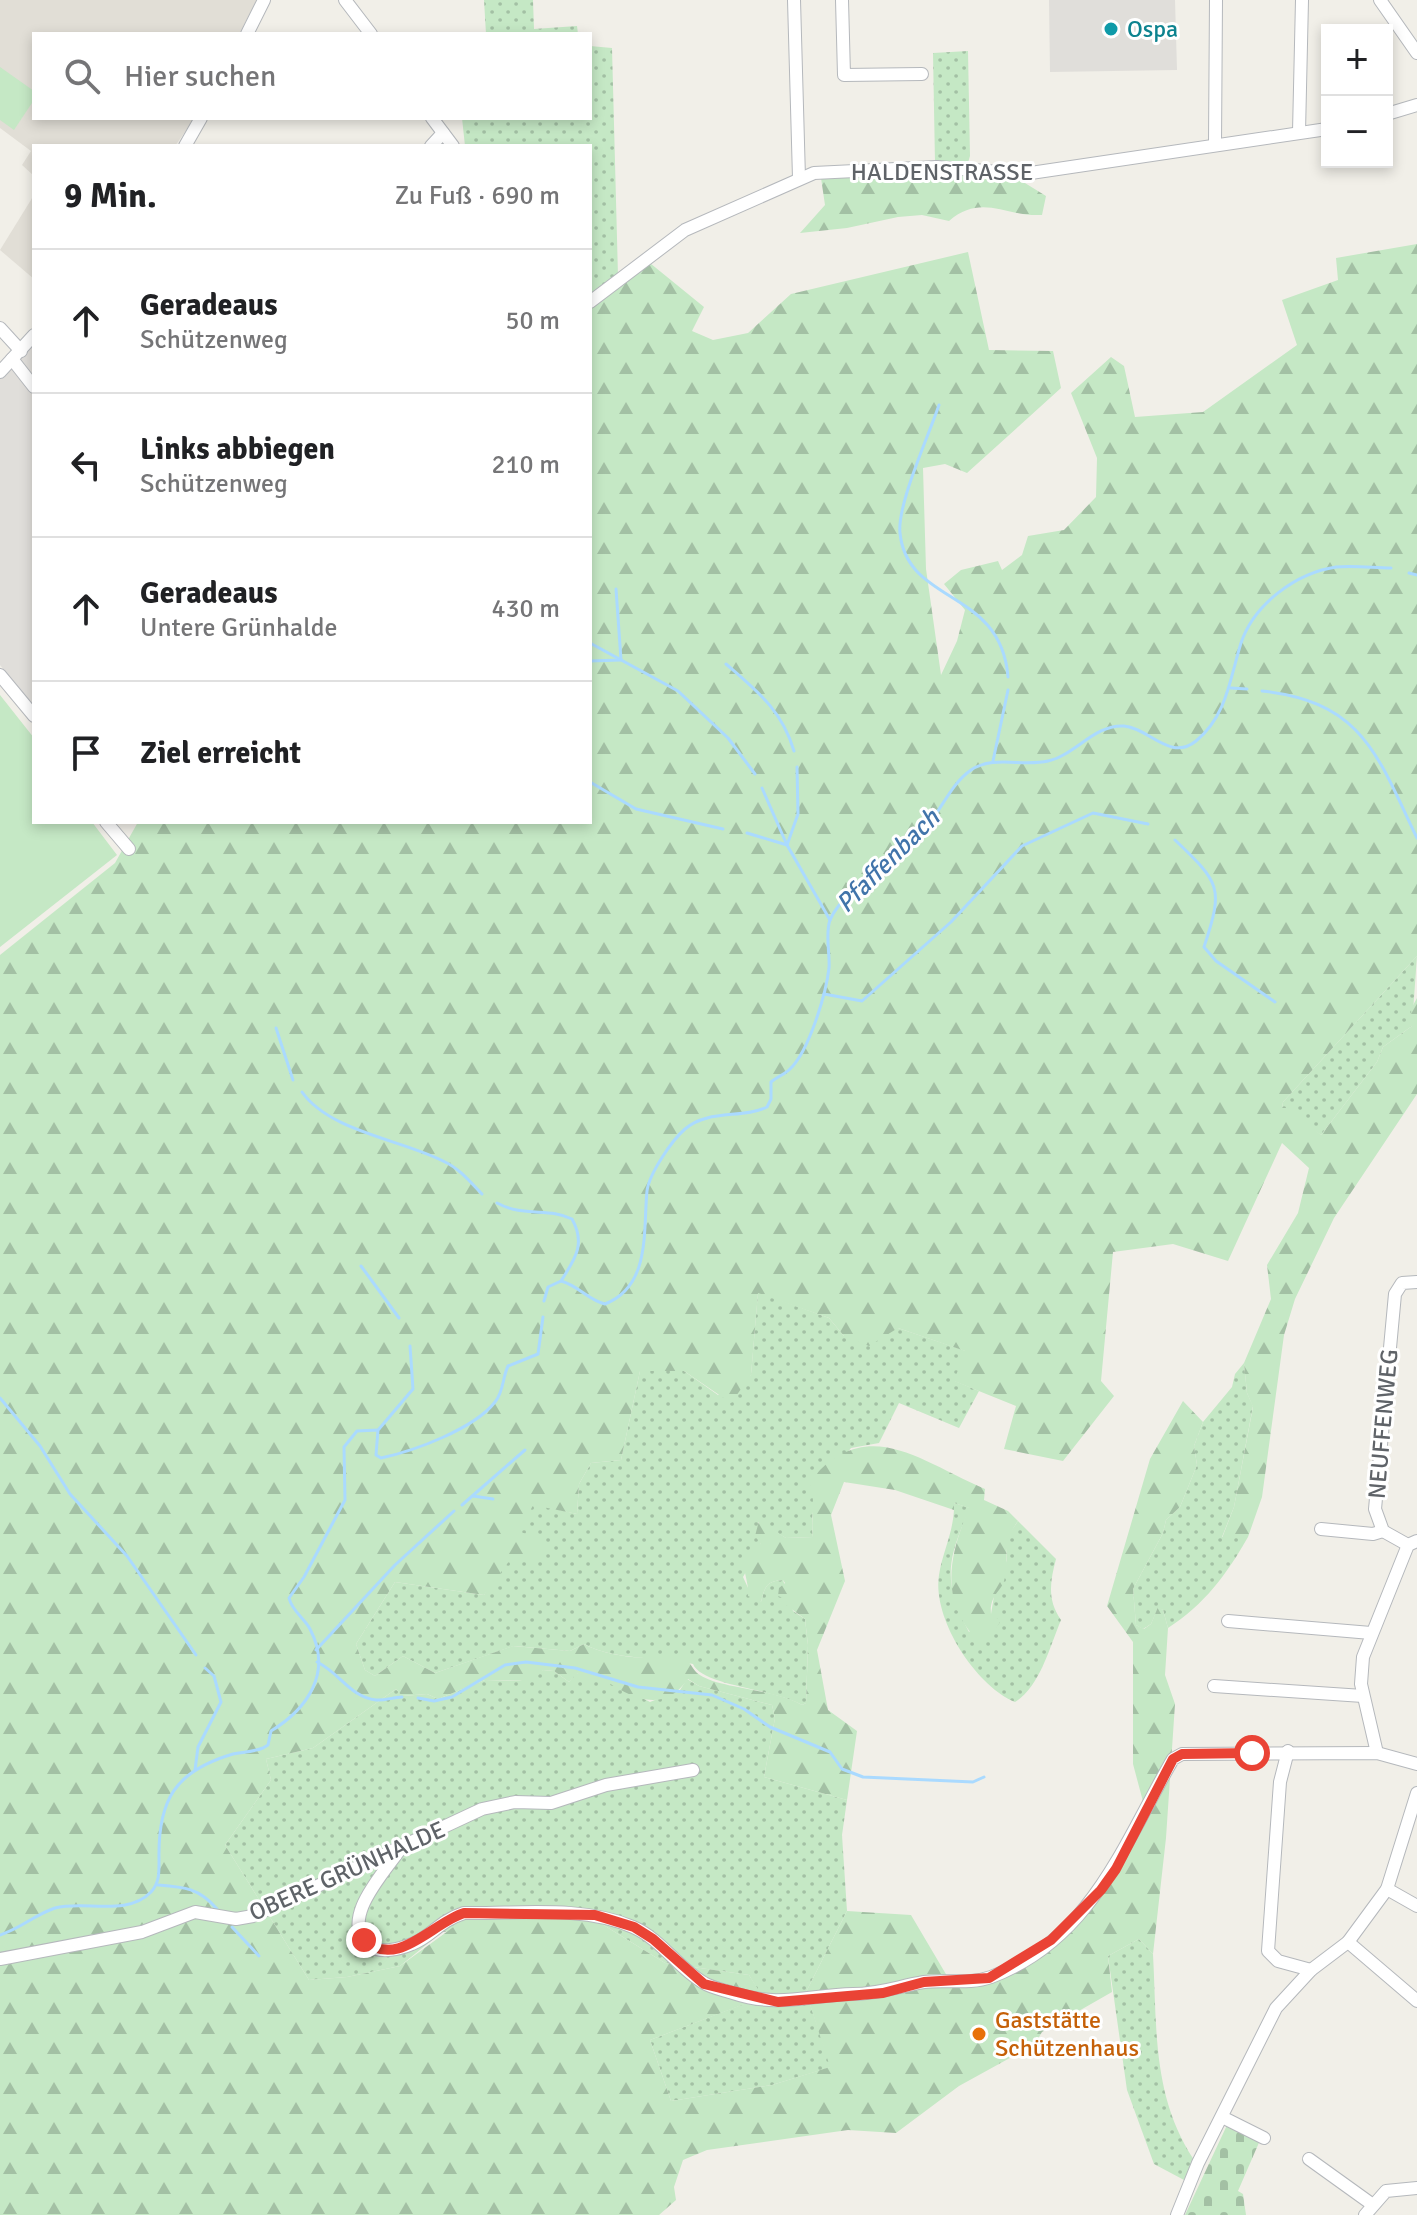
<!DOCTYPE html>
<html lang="de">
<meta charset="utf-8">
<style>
:root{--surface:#fff;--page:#f6f6f6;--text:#202124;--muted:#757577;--line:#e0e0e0}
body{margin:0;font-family:Signika,sans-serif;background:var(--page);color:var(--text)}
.controls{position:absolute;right:24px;top:24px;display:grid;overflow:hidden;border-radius:0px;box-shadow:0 4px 12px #0003}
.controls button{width:72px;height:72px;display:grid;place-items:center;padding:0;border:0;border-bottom:2px solid var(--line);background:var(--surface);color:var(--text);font:40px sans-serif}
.stop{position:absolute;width:24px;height:24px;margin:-18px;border:6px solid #ea4335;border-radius:50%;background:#fff}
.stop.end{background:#ea4335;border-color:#fff;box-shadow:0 2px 8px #0008}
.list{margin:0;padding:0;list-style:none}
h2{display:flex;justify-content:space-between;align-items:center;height:104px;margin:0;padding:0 32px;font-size:34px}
h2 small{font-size:26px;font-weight:400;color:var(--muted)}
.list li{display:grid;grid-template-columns:52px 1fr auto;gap:24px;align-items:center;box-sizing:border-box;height:144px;padding:0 32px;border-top:2px solid var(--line)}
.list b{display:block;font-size:30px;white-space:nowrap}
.list p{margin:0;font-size:26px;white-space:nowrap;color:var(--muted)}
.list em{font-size:26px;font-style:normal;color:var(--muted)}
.icon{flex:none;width:44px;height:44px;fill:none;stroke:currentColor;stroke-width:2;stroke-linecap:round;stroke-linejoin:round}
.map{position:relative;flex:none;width:1417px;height:2215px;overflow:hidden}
.search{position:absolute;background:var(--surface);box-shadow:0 4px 12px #0003;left:32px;top:32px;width:560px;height:88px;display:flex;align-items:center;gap:20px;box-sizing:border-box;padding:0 28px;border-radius:0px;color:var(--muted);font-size:30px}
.panel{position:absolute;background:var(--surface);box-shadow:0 4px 12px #0003;left:32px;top:144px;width:560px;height:680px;border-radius:0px}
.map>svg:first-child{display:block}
.industrial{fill:#e0deda}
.education{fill:#e1ded6}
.green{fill:url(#green-dots)}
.forest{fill:url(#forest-firs)}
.cemetery{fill:url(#cemetery-stones)}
.pitch{fill:#c5e8c5}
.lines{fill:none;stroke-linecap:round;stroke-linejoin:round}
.stream{stroke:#aadaff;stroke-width:3}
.minor-casing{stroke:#b5b8bc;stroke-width:14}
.minor{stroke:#fff;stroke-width:12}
.route{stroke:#ea4335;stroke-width:10}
.culture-dot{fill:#0f9aa8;stroke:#fff;stroke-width:3}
.food-dot{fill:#e8710a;stroke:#fff;stroke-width:3}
.labels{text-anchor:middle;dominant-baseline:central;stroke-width:6;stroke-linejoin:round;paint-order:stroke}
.culture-label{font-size:24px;fill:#0d838f;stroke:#fff;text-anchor:start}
.street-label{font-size:24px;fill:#5f6368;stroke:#fff}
.food-label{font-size:24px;fill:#c56008;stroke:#fff;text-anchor:start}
.water-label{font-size:26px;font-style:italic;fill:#4174aa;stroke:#fff}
</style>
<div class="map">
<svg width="1417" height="2215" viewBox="0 0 1417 2215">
<defs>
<pattern id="green-dots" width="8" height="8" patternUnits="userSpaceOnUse" patternTransform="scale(2)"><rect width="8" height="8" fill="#c5e8c5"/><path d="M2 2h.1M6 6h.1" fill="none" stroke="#a3c0a4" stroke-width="1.8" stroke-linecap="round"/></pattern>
<pattern id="forest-firs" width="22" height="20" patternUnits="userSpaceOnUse" patternTransform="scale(2)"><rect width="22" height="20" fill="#c5e8c5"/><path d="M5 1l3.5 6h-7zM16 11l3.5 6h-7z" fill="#a3c0a4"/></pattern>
<pattern id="cemetery-stones" width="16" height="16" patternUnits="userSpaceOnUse" patternTransform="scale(2)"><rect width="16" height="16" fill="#c5e8c5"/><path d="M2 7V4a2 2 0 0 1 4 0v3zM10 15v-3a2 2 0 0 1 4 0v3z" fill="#a3c0a4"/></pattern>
</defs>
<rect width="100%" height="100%" fill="#f1efe8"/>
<g class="industrial">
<path d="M1049,0h126l2,70 -127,2z"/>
<path d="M34,335v371l-34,-41v-293z"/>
</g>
<g class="education">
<path d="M0,0h257l-18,34h-205v84h161l-20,28h-141v30l-12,-11 9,-14 -31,-23z"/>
<path d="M34,195v84l-34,-29z"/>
</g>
<g class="green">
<path d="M484,0h49l1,29 43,-3 1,8h-92z"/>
<path d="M590,46l22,2 6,228 -28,21v-151h-125l-3,-28h128z"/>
<path d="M968,51l2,105 -3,10 -32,-3 -2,-110z"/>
<path d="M1417,956l-5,70 -29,21 -6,15 -56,73 -39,-27 1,-6z"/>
<path d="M758,1292l71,26 15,18 54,-8 68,23 -11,30 24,10 -20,37 -60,-25 -20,40 -28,5c-22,29 -44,50 -38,89l-27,1 -28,-16 3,23 -18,32 6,13 12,12c4,-15 5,-21 22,-22l10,31 12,8 3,26 -2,58 -4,2c-26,-16 -100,-19 -109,-41 -36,-8 -77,-3 -109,-20l-14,7 -56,-5 -79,27 -32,-17 -28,20 -10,-6 -9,-26 39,-62 89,13 49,-91 44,10 2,-30 12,-21 30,-3 19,-89h44l34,24 33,-20z"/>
<path d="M1244,1363l3,30 6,13 -19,101 -12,30h26c-21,37 -44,68 -80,91l-5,-18 -5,-2 -7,16 -8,5 -7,-4 -3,-36 30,-56 3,-13 14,-13 17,-42 -3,-19 9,-24 29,-35 3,-13z"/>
<path d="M954,1503l16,5c-23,52 -28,73 -1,124l22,-18 4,-24 12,-30v-23l11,-16 38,38c-6,23 -9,41 5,61 -11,26 -21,67 -46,82 -39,-16 -83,-83 -76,-127 4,-25 16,-46 15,-72z"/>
<path d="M543,1670l11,1 15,11 7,-9 21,2 53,27 30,-12 7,-11 12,7 73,19 3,13 -11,59 83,23 -5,35 5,76 -41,81 25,75 -59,18 -101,16 -21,-61 112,-43 -13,-22 -84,-12 -68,-42 -155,11 -42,34 -53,11 -38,3 -84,-135 46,-65 -5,-21 47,-11 83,-59 7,7 24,-2 11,5 47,-19 35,1z"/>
<path d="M1139,1939l14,15c4,74 -1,142 41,206l-10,20 -30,-16 -27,-74 -19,-134z"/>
</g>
<g class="forest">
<path d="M933,171l82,6 31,19 -4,19c-37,2 -60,-22 -93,6l-27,-6 -24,2 -51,11 -47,5 25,-28 -4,-27z"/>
<path d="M1417,244v712l-134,146 -1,6h7l32,27 56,-73 6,-15 29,-21 -1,-17 6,-11v96l-83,124 -39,81 -11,36 -22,162 -14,40 -26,1 12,-31 19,-100 -6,-14 -3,-30 27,-64 -4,-34 31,-52 11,-45 -27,-25 -54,118 -55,-17 -60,8 -12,129 13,15 -51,65 -59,-12 12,-43 -62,-25 11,-30 -67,-23 -29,18 -25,-10 -15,-18 -71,-25 -7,82 -20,28 -47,-32h-44l-19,89 -30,3 -12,21 -2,30 -44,-9 -13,27 25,7 -5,21h-30l-26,35 -89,-13 -39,62 9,26 10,6 28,-20 32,17 78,-27 57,5 14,-7c23,13 74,19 98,8 5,6 10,16 15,21 19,16 77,15 105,32l4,-2 2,-58 -3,-26 -19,-14v-6l-8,-3 1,-8 6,-5 -2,-3c-17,1 -18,7 -22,22l-13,-6c2,-21 -16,-36 13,-52l-6,-8 4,-15 27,17 27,-1c-3,-20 4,-37 -4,-55 57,-69 109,-22 176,7l-1,11 24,11 10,10c-18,25 -7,35 -14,60 -2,9 -15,15 -13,33l10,7 -10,13 -13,7c-39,-41 -29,-85 -9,-133l-15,-5v7l-59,-20 -51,-8 -13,33 14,66 -28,69 11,60 29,21 -10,69 -83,-23 11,-59 -3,-13 -73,-19 -11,-7c-27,38 -60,17 -91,-4l-10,4 -10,-6 -8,9 -15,-11 -11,-1 -10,11 -48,-1 -47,19 -11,-5 -25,2 -6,-7 -83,59 -47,11 5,21 -46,65 84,135 38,-3 53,-11 63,-46 134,1 68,42 84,12 14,22 -113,43 21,61 101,-16 58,-18 -24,-75 41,-81 64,4 39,66 53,-10 75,-57 67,-105 -12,-45v-122l-26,-36 43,-147 33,-58 20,21 -9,24 3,19 -17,42 -14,13 -3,13 -30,56 3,36 8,4 7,-5 7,-17 5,3 5,18 -3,47 10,29 -9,134 -13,116 -14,-15 -31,17 4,36 -70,40 -7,12 -76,42 -63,47 -48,-3 -141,20 -24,10 -9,27 2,13 -17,15h-659v-1260l115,-92 23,-41h452v-517l55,-46 59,48 -12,24 21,9 35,-7 43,-39 177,-42 21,98 64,1 8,37 -94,85 -22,-9 -22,4 3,101 15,106 16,-34 8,-31 -21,-26 17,-14 37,-9 4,9 20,-15 6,-19 36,-6 32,-33 1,-39 -26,-65 40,-36 13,9 11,51 68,-5 94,-67 -15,-45 56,-20 -2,-22z"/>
</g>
<path class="cemetery" d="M1228,2123l33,15 -23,53 5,3 3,21h-61z"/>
<g class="pitch">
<path d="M0,67l34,24v9l-20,30 -14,-10z"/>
<path d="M0,695l34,43v84h58l25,33 -117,92z"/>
</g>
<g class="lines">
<g class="stream">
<path d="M939,405c-10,30 -42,99 -39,128 7,72 101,55 108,144"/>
<path d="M1409,573l8,2"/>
<path d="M590,643l88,48 50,47 27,36"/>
<path d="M590,661l31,-1 -5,-71"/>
<path d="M726,664c31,27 56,46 68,87"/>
<path d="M1231,688l16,1"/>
<path d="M1262,691c101,11 115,64 155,147"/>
<path d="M993,761l15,-71"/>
<path d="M590,782l46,27 87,20"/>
<path d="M762,788l25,57 43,75"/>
<path d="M747,833l40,12 11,-31 -1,-47"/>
<path d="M1175,840c45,43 49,47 29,107l12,14 59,41"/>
<path d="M824,994l38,7 89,-79 71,-76 71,-33 55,11"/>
<path d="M276,1028l17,52"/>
<path d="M302,1092c28,40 102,48 143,70 15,7 26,21 37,32"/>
<path d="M497,1203c28,15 51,4 75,16 14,25 3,40 -11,62"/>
<path d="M361,1266l38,52"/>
<path d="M544,1301l4,-14 13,-6c18,5 27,19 44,23 46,-18 38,-73 42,-113 2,-17 25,-51 38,-62 23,-20 57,-10 82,-22l4,-8v-17c6,-5 14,-8 19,-13 19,-18 36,-75 39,-101 1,-14 -4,-35 1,-48 14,-33 73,-65 96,-93 16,-18 25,-43 45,-57 22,-15 52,-3 77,-9 27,-6 47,-37 76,-35 25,2 46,36 72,15 31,-25 34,-63 45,-98 13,-39 55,-70 95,-76 18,-2 38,1 55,1"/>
<path d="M0,1398l40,48 30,48 57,62 69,99"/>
<path d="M379,1429l34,-40 -3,-43"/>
<path d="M473,1496l20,3"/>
<path d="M462,1505l63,-55"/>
<path d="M316,1650l79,-85 59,-54"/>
<path d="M317,1662c23,11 33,35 59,38 9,1 17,-3 26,-3"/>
<path d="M418,1698l16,3 18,-4 53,-32 21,-3 49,6 63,19 74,8 32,14 26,18 60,25 12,17 21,8 110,5 11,-5"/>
<path d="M195,1770l3,-23 23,-45 -7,-26 -9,-8"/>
<path d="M158,1885c26,2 41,3 59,24"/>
<path d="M232,1927l27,29"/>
<path d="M0,1935c20,-6 36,-21 55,-27 29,-8 72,9 96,-16 9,-10 8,-21 8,-34 -1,-58 16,-87 74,-104 10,-2 20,-2 30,-6l5,-3 3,-14c36,-22 62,-58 39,-102 -6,-11 -18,-18 -21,-31l15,-21 41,-77 -1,-53 13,-16 21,-1 -2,25 5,3c33,-7 93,-29 114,-56 9,-11 7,-23 13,-36l30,-12 5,-37"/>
</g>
<g class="minor-casing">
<g id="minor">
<path d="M345,0l26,34"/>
<path d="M794,0l5,178"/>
<path d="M842,0l2,75 78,-1"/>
<path d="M1380,0l37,53"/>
<path d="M247,34l17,-34"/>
<path d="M1387,114l30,-9"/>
<path d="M432,118l21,28"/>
<path d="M1299,132l3,-132"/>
<path d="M1215,143l1,-143"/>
<path d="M185,146l16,-28"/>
<path d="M431,146l12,-13"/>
<path d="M590,302l95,-72 129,-57 123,-6 87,7 303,-45"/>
<path d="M0,328l21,23"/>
<path d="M12,359l22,28"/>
<path d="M0,372l34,-37"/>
<path d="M0,675l34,41"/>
<path d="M106,822l23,27"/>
<path d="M1321,1529l52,5 10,-3"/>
<path d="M1408,1545l-25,-14 -8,-22 20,-215 7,-11 15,-1"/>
<path d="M1228,1621l143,12"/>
<path d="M1214,1686l149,10"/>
<path d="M1288,1751l-8,31 -12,169 10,10 33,9"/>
<path d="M1377,1753l-16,-69 2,-27 45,-112 9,-4"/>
<path d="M403,1845c-16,25 -67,75 -33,101 11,8 30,3 42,-2 19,-7 27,-23 52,-31 54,1 118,-8 169,14 28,12 45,41 71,56 8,5 20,7 29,10 45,15 76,2 120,1 27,0 46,-8 71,-12 22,-3 45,3 67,-5 101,-38 133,-134 182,-218l9,-5 195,-1 40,11"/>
<path d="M1387,1889l30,17"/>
<path d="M1348,1942l69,59"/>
<path d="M0,1959l142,-27 53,-20 41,7 17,-3 229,-107 33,-7 36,1 55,-18 87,-15"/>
<path d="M1222,2117l42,21"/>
<path d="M1309,2159l64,46"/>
<path d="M1177,2215l21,-52 78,-155 35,-38 37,-28 39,-53 30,-96"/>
<path d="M1365,2215l21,-24 31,-3"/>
</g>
</g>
<use href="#minor" class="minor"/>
</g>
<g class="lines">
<path class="route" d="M364,1940c33,30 68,-17 100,-27l131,2 39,12 19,12 51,45 74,18 105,-9 41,-11 65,-4 62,-38 50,-50 15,-21 57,-110 9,-5 70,-1"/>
</g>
<circle class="culture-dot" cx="1111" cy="29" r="8"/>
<circle class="food-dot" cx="979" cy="2034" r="8"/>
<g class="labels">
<g class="culture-label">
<text x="1127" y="29">Ospa</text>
</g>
<g class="street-label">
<text x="942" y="172">HALDENSTRASSE</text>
<text transform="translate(1383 1424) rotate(-85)">NEUFFENWEG</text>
<text transform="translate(347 1871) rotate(-24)">OBERE GRÜNHALDE</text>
</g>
<g class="food-label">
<text x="995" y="2020">Gaststätte<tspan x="995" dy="28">Schützenhaus</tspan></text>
</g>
<g class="water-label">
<text transform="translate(888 861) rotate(-45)">Pfaffenbach</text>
</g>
</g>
</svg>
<div class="controls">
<button>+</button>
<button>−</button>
</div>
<div class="stop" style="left:1252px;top:1753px"></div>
<div class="stop end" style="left:364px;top:1940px"></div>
<div class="search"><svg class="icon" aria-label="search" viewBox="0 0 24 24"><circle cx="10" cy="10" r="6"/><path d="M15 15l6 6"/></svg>Hier suchen</div>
<section class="panel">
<h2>9 Min.<small>Zu Fuß · 690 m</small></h2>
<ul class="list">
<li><svg class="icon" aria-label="ahead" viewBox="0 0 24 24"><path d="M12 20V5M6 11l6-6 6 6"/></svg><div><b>Geradeaus</b><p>Schützenweg</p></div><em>50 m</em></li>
<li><svg class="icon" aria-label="left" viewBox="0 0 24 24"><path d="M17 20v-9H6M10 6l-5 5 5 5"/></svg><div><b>Links abbiegen</b><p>Schützenweg</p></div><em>210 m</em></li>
<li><svg class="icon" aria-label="ahead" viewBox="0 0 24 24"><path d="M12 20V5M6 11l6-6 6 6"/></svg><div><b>Geradeaus</b><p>Untere Grünhalde</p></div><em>430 m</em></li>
<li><svg class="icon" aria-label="arrive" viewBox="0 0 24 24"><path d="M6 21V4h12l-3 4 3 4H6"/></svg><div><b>Ziel erreicht</b></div></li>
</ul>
</section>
</div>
